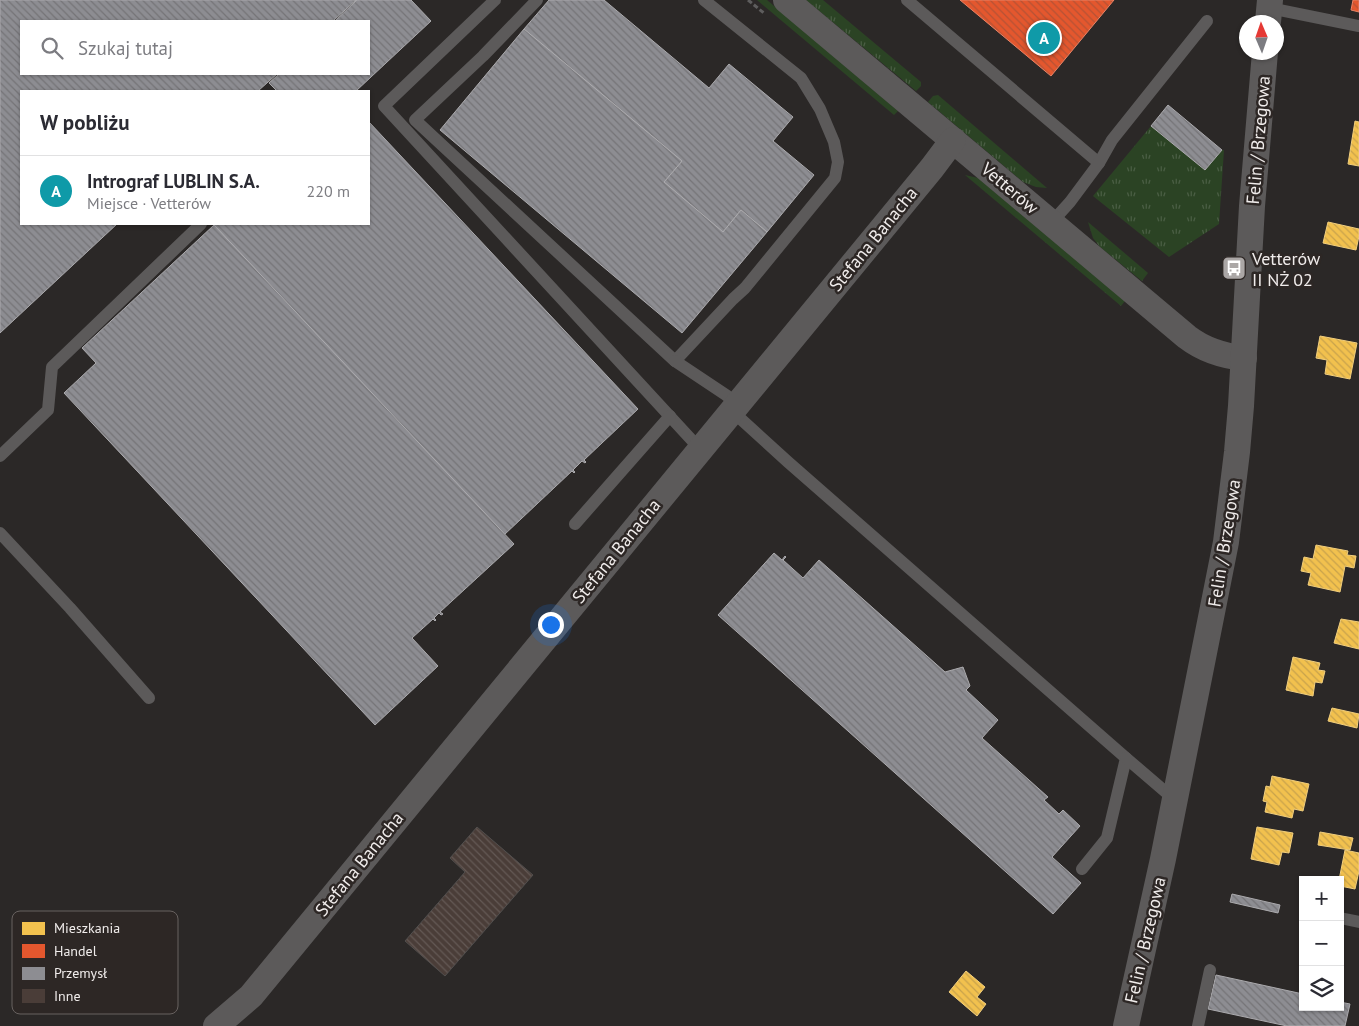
<!DOCTYPE html>
<html lang="pl">
<meta charset="utf-8">
<style>
:root{--surface:#fff;--page:#f2f2f3;--text:#2b2b33;--muted:#7c7c81;--line:#e1e1e2;--accent:#d93025}
body{margin:0;font-family:"PT Sans",sans-serif;background:var(--page);color:var(--text)}
.controls{position:absolute;right:15px;bottom:15px;display:grid;overflow:hidden;border-radius:0px;box-shadow:0 1px 4px #0004}
.controls button{width:45px;height:45px;display:grid;place-items:center;padding:0;border:0;border-bottom:1px solid var(--line);background:var(--surface);color:var(--text);font:25px sans-serif}
.compass{position:absolute;left:1239px;top:15px;width:45px;height:45px;border-radius:50%;background:var(--surface);box-shadow:0 1px 4px #0004;rotate:358deg}
.you{position:absolute;left:550px;top:624px;width:18px;height:18px;margin:-12px;border:4px solid #fff;border-radius:50%;background:#1a73e8;box-shadow:0 0 0 8px #1a73e833}
.badge{display:grid;place-items:center;width:32px;height:32px;border-radius:50%;background:var(--accent);color:#fff;font-size:16px;font-weight:700}
.pin{position:absolute;translate:-50% -50%;border:2px solid #fff;box-shadow:0 1px 5px #0006}
.list{margin:0;padding:0;list-style:none}
h2{display:flex;justify-content:space-between;align-items:center;height:65px;margin:0;padding:0 20px;font-size:21px}
h2 small{font-size:16px;font-weight:400;color:var(--muted)}
.list li{display:grid;grid-template-columns:32px 1fr auto;gap:15px;align-items:center;box-sizing:border-box;height:70px;padding:0 20px;border-top:1px solid var(--line)}
.list b{display:block;font-size:19px;white-space:nowrap}
.list p{margin:0;font-size:16px;white-space:nowrap;color:var(--muted)}
.list em{font-size:16px;font-style:normal;color:var(--muted)}
.icon{flex:none;width:28px;height:28px;fill:none;stroke:currentColor;stroke-width:2;stroke-linecap:round;stroke-linejoin:round}
.map{position:relative;flex:none;width:1359px;height:1026px;overflow:hidden}
.search{position:absolute;background:var(--surface);box-shadow:0 1px 4px #0004;left:20px;top:20px;width:350px;height:55px;display:flex;align-items:center;gap:12px;box-sizing:border-box;padding:0 18px;border-radius:0px;color:var(--muted);font-size:19px}
.panel{position:absolute;background:var(--surface);box-shadow:0 1px 4px #0004;left:20px;top:90px;width:350px;height:135px;border-radius:0px}
.map>svg:first-child{display:block}
.grass{fill:url(#grass-tufts)}
.homes{fill:url(#homes-back-hatch);stroke:#f1ce7d}
.shops{fill:url(#shops-back-hatch);stroke:#e88467}
.industry{fill:url(#industry-back-hatch);stroke:#abaaad}
.building{fill:url(#building-back-hatch);stroke:#514e4d}
.lines{fill:none;stroke-linecap:round;stroke-linejoin:round}
.path{stroke:#5e5d5d;stroke-width:3;stroke-dasharray:5 2.5;stroke-linecap:butt}
.lane{stroke:#5c5a5a;stroke-width:12}
.street{stroke:#5c5a5a;stroke-width:26}
.labels{text-anchor:middle;dominant-baseline:central;stroke-width:5;stroke-linejoin:round;paint-order:stroke}
.street-label{font-size:18px;fill:#f0eceb;stroke:#2d2725}
.poi-label{font-size:18px;fill:#f0eceb;stroke:#2d2725;text-anchor:start}
.key{fill:#2d2725;stroke:#686260;stroke-width:1}
.key-label{font-size:14px;fill:#f0eceb}
</style>
<div class="map">
<svg width="1359" height="1026" viewBox="0 0 1359 1026">
<defs>
<pattern id="grass-tufts" width="24" height="20" patternUnits="userSpaceOnUse" patternTransform="scale(1.25)"><rect width="24" height="20" fill="#2b4324"/><path d="M3 7l-1-3M5 7V3M7 7l1-3M15 17l-1-3M17 17v-4M19 17l1-3" fill="none" stroke="#4a5e44"/></pattern>
<pattern id="homes-back-hatch" width="6" height="6" patternUnits="userSpaceOnUse" patternTransform="scale(1.25)"><rect width="6" height="6" fill="#f2c14e"/><path d="M-1 5l2 2M0 0l6 6M5-1l2 2" fill="none" stroke="#c8a24c"/></pattern>
<pattern id="shops-back-hatch" width="6" height="6" patternUnits="userSpaceOnUse" patternTransform="scale(1.25)"><rect width="6" height="6" fill="#e4572e"/><path d="M-1 5l2 2M0 0l6 6M5-1l2 2" fill="none" stroke="#b55235"/></pattern>
<pattern id="industry-back-hatch" width="6" height="6" patternUnits="userSpaceOnUse" patternTransform="scale(1.25)"><rect width="6" height="6" fill="#8d8d92"/><path d="M-1 5l2 2M0 0l6 6M5-1l2 2" fill="none" stroke="#757477"/></pattern>
<pattern id="building-back-hatch" width="6" height="6" patternUnits="userSpaceOnUse" patternTransform="scale(1.25)"><rect width="6" height="6" fill="#4a3d38"/><path d="M-1 5l2 2M0 0l6 6M5-1l2 2" fill="none" stroke="#645955"/></pattern>
</defs>
<rect width="100%" height="100%" fill="#2b2827"/>
<g class="grass">
<path d="M757,0h10l131,111 -4,4z"/>
<path d="M806,0h17l98,82v4l-5,5z"/>
<path d="M938,95l109,93 -11,-1 -13,-5 -95,-80 5,-6z"/>
<path d="M1151,126l54,44 17,-20h2l-5,74 -50,33 -76,-61z"/>
<path d="M965,175l13,3 147,123 -4,5z"/>
<path d="M1088,222l60,51 -6,8 -42,-34 -7,-9z"/>
</g>
<g class="homes">
<path d="M1355,121l4,1v44l-11,-2z"/>
<path d="M1328,222l31,7v7l-3,14 -33,-7z"/>
<path d="M1320,336l37,7 -7,36 -25,-5 2,-14 -11,-2z"/>
<path d="M1316,545l32,6 -1,4 9,1 -2,12 -9,-2 -5,26 -32,-7 3,-12 -10,-2 3,-14 9,2z"/>
<path d="M1341,619l18,3v27l-25,-6z"/>
<path d="M1293,657l27,6 -2,7 7,1 -3,12 -7,-1 -2,14 -27,-6z"/>
<path d="M1332,708l27,6 -2,14 -29,-7z"/>
<path d="M1272,776l37,8 -6,27 -9,-2 -2,9 -27,-6 2,-10 -4,-1 3,-15 4,1z"/>
<path d="M1257,827l36,6 -4,20 -7,-1 -3,13 -28,-6z"/>
<path d="M1320,832l33,6 -3,12 -32,-5z"/>
<path d="M1345,850l14,3v18l-4,18 -15,-3v-6h-1z"/>
<path d="M966,971l19,16 -8,10 9,7 -9,12 -28,-24z"/>
</g>
<g class="shops">
<path d="M960,0h154l-63,76z"/>
<path d="M1353,0h6v12l-8,-2z"/>
</g>
<g class="industry">
<path d="M0,0h356l-23,21h-312v53h256l-19,17h-237v133h96l-117,109z"/>
<path d="M357,0h54l20,21 -75,70h-79l-8,-8 10,-9h90v-53h-34z"/>
<path d="M549,0h55l105,88 20,-24 64,53 -20,24 41,34 -47,57 -26,-22 -18,22 -59,-50 18,-21 -158,-132z"/>
<path d="M524,29l158,132 -18,21 59,50 18,-22 26,22 -85,101 -242,-203z"/>
<path d="M1168,105l54,45 -17,20 -54,-44z"/>
<path d="M369,122l269,287 -54,51 2,2 -1,1 -3,-2 -9,9 2,2 -1,1 -2,-2 -68,64 -290,-310 1,-1h154z"/>
<path d="M214,225l300,319 -74,68 3,2 -2,1 -2,-2 -5,5 2,2 -1,1 -2,-2 -21,19 26,28 -63,59 -311,-332 32,-30 -14,-15z"/>
<path d="M774,553l8,7 3,-4 1,1 -3,3 20,18 16,-18 126,112 18,-5 7,19 -4,4 32,30 -16,18 66,59 -4,3 15,14 4,-4 17,16 -28,31 29,26 -28,31 -335,-299z"/>
<path d="M1232,894l48,11 -2,8 -48,-11z"/>
<path d="M1216,975l87,19v13h37v-5l10,2 -5,22h-58l-79,-17z"/>
</g>
<path class="building" d="M477,827l56,48 -88,101 -40,-35 60,-69 -15,-14z"/>
<g class="lines">
<path class="path" d="M748,0l17,14"/>
<g class="lane">
<path d="M495,0l-111,106 316,343"/>
<path d="M537,0l-54,56 -68,64 260,241 58,-62 12,-11 90,-110 3,-16 -4,-20 -14,-33 -19,-31 -97,-78"/>
<path d="M907,0l192,163"/>
<path d="M1269,8l90,18"/>
<path d="M1051,223l19,-21 29,-39 13,-23 95,-119"/>
<path d="M675,361l51,34 11,9"/>
<path d="M732,411l56,51 338,296 -19,80 -25,31"/>
<path d="M0,456l48,-46 4,-43 149,-143"/>
<path d="M575,524l95,-108"/>
<path d="M0,533l70,75 79,90"/>
<path d="M1126,758l49,42"/>
<path d="M1340,918l19,4"/>
<path d="M1198,1026l12,-56"/>
</g>
<g class="street">
<path d="M786,0l401,337c17,13 36,19 57,21"/>
<path d="M1268,22l2,-22"/>
<path d="M216,1026l35,-30 681,-828 21,-28"/>
<path d="M1126,1026l37,-167 63,-317 11,-90 4,-46 11,-200 13,-154"/>
</g>
</g>
<defs>
<g id="bus-square" transform="scale(1.25)"><rect x="-9" y="-9" width="18" height="18" rx="4" fill="#aba7a6" stroke="#2d2725"/><path d="M-5-6H5V4H4V6H2V4H-2V6H-4V4H-5ZM-3.5-4V0h7V-4ZM-3.5 1.2v1.5H-2V1.2ZM2 1.2v1.5H3.5V1.2Z" fill="#fff"/></g>
</defs>
<g fill-rule="evenodd">
<use href="#bus-square" x="1234" y="268"/>
</g>
<g class="labels">
<g class="street-label">
<text transform="translate(1258 140) rotate(-85)">Felin / Brzegowa</text>
<text transform="translate(1010 188) rotate(40)">Vetterów</text>
<text transform="translate(873 239) rotate(-51)">Stefana Banacha</text>
<text transform="translate(1224 543) rotate(-81)">Felin / Brzegowa</text>
<text transform="translate(616 551) rotate(-51)">Stefana Banacha</text>
<text transform="translate(359 864) rotate(-51)">Stefana Banacha</text>
<text transform="translate(1145 940) rotate(-77)">Felin / Brzegowa</text>
</g>
<g class="poi-label">
<text x="1252" y="258">Vetterów<tspan x="1252" dy="21">II NŻ 02</tspan></text>
</g>
</g>
<rect x="12" y="911" width="166" height="103" rx="8" class="key"/>
<rect x="22" y="922" width="23" height="13" fill="#f2c14e"/>
<rect x="22" y="944" width="23" height="14" fill="#e4572e"/>
<rect x="22" y="967" width="23" height="13" fill="#8d8d92"/>
<rect x="22" y="989" width="23" height="14" fill="#4a3d38"/>
<g class="key-label">
<text x="54" y="933">Mieszkania</text>
<text x="54" y="956">Handel</text>
<text x="54" y="978">Przemysł</text>
<text x="54" y="1001">Inne</text>
</g>
</svg>
<div class="controls">
<button>+</button>
<button>−</button>
<button><svg class="icon" aria-label="layers" viewBox="0 0 24 24"><path d="M12 4l9 5-9 5-9-5zM3 14l9 5 9-5"/></svg></button>
</div>
<svg class="compass" viewBox="-18 -18 36 36"><path d="M0-13l5 13h-10z" fill="#e53935"/><path d="M0 13l5-13h-10z" fill="#7c7c81"/></svg>
<div class="you"></div>
<div class="pin badge" style="left:1044px;top:38px;background:#0f9aa8">A</div>
<div class="search"><svg class="icon" aria-label="search" viewBox="0 0 24 24"><circle cx="10" cy="10" r="6"/><path d="M15 15l6 6"/></svg>Szukaj tutaj</div>
<section class="panel">
<h2>W pobliżu<small></small></h2>
<ul class="list">
<li><span class="badge" style="background:#0f9aa8">A</span><div><b>Intrograf LUBLIN S.A.</b><p>Miejsce · Vetterów</p></div><em>220 m</em></li>
</ul>
</section>
</div>
